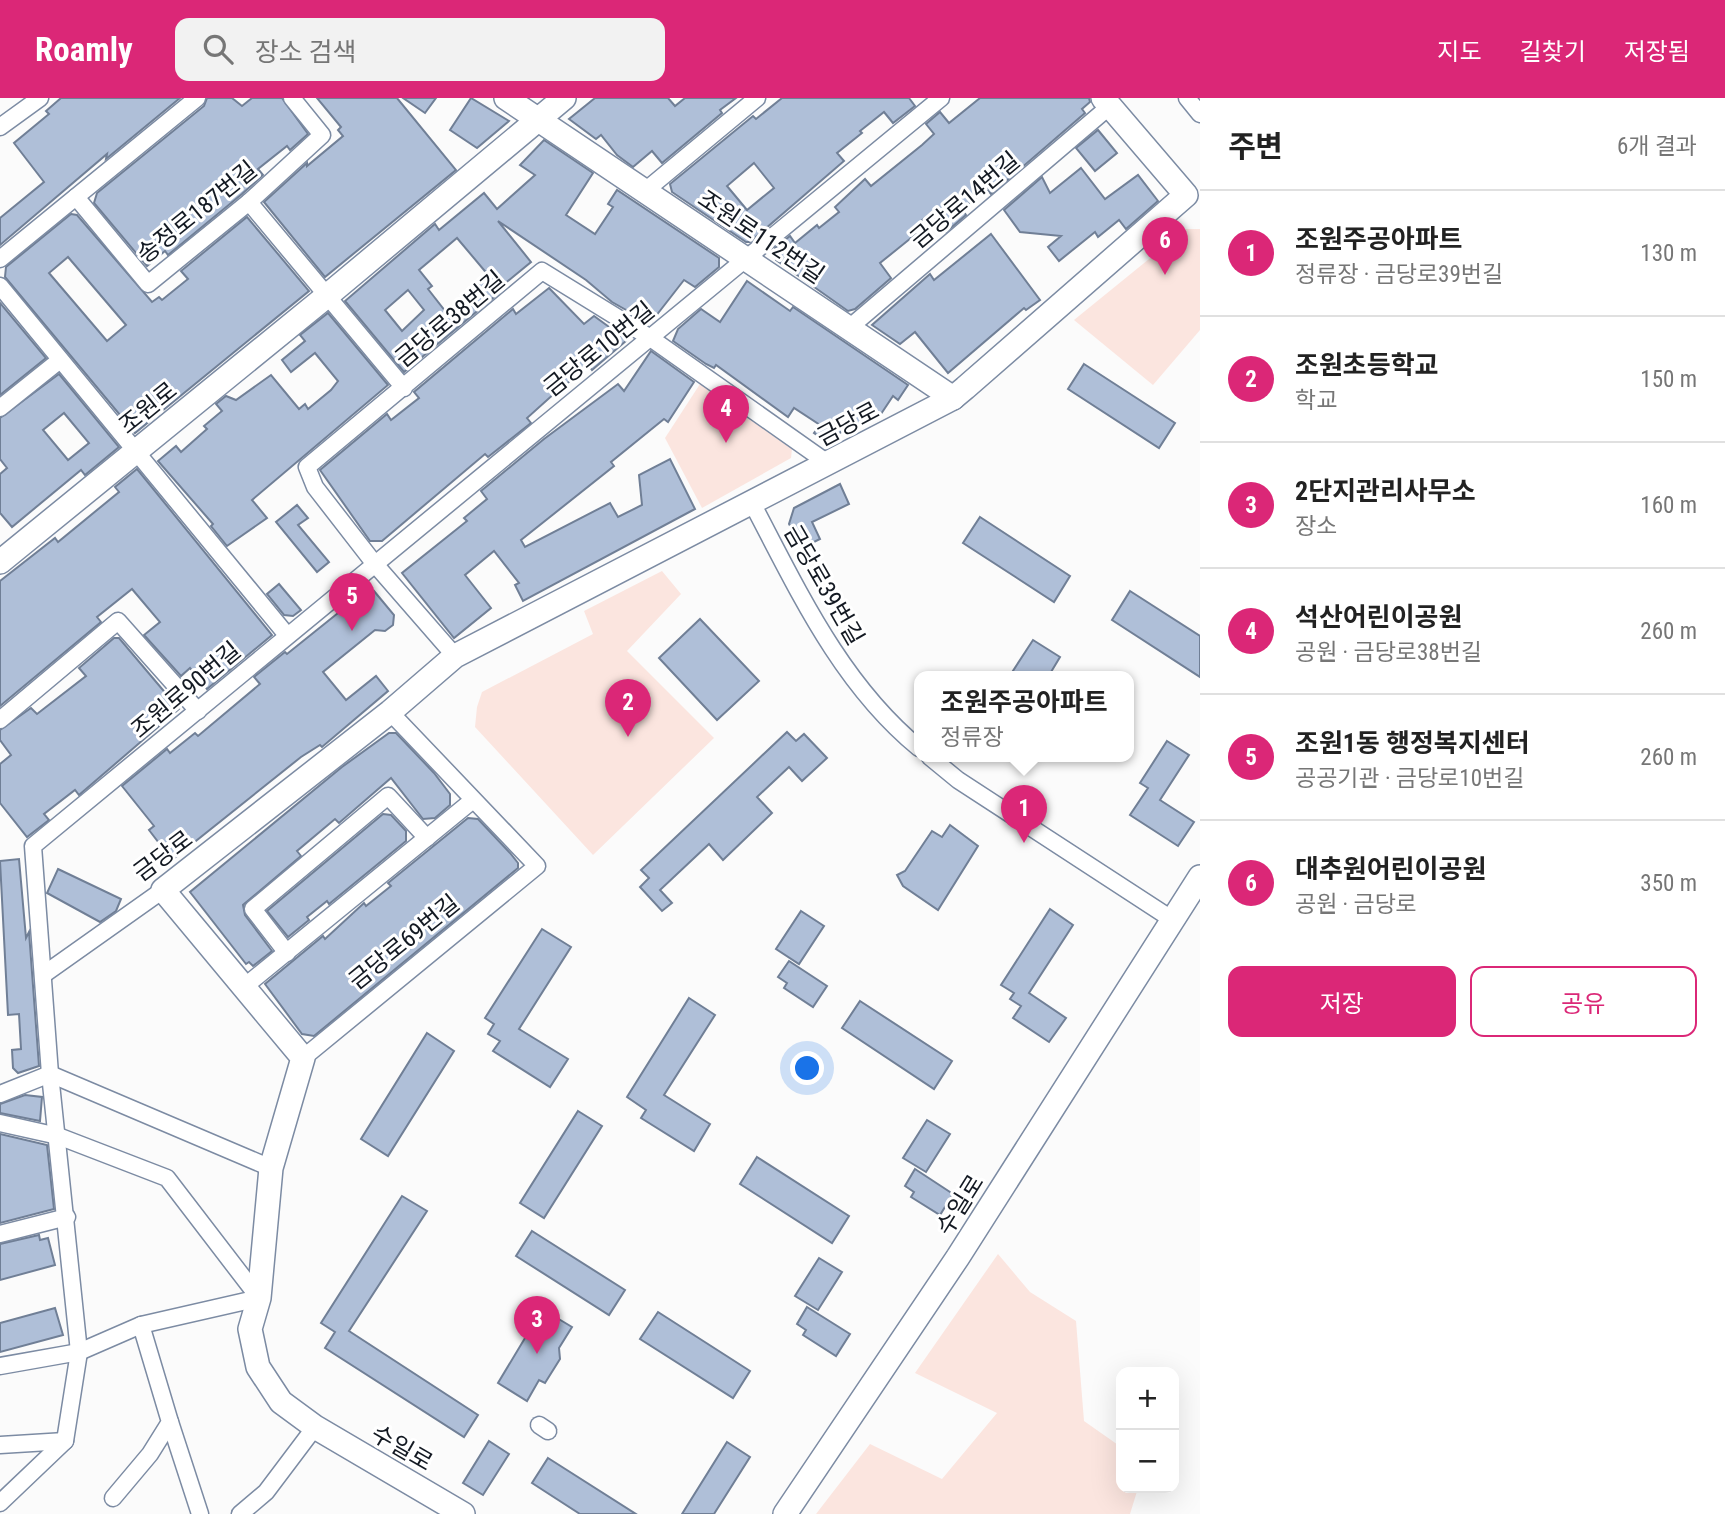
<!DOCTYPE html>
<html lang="ko">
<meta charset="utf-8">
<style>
:root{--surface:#fff;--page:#f2f2f2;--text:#222;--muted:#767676;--line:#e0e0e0;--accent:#db2777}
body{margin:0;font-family:"Roboto Condensed","Noto Sans KR",sans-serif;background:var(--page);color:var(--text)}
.controls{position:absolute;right:21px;bottom:21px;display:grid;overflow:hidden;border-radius:14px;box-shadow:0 7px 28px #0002}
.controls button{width:63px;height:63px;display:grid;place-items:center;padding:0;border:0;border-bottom:2px solid var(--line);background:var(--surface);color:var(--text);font:35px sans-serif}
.you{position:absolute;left:808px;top:971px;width:24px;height:24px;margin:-18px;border:5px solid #fff;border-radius:50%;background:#1a73e8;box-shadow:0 0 0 10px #1a73e833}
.badge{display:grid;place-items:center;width:46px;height:46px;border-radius:50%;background:var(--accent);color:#fff;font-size:23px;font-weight:700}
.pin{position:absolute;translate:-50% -58px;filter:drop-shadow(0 2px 4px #0008)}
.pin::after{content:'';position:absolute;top:37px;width:24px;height:21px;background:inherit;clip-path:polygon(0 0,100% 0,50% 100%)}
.popup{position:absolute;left:914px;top:573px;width:220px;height:91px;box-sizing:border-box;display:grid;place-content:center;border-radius:14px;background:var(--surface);filter:drop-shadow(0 2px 5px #0005);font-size:23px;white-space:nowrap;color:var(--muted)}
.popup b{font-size:26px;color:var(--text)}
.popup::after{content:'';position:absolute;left:50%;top:100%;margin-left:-14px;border:14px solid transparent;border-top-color:var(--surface)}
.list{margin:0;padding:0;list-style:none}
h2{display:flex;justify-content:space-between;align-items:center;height:91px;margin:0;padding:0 28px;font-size:30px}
h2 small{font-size:23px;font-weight:400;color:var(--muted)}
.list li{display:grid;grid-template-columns:46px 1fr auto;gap:21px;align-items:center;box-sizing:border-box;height:126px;padding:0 28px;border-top:2px solid var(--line)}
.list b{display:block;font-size:26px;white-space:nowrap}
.list p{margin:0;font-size:23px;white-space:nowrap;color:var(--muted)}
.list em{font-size:23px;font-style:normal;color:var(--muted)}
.actions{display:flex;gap:14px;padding:21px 28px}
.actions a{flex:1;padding:16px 0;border:2px solid var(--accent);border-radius:14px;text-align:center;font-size:24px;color:var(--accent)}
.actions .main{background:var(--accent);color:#fff}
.icon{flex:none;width:38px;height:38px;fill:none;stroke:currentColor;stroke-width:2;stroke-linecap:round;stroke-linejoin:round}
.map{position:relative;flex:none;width:1200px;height:1416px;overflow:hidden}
header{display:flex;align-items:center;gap:42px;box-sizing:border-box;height:98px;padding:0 35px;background:var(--accent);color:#fff}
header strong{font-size:33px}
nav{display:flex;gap:38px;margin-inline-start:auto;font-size:24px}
.search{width:490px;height:63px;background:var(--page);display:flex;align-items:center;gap:18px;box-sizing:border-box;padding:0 24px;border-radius:14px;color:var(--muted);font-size:26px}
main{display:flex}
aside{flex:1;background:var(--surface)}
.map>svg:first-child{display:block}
.green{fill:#fbe5df}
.building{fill:#afbfd8;stroke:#707f96;stroke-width:2;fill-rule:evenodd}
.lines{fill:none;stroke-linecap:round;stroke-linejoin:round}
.street-casing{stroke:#7c8ba3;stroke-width:19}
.secondary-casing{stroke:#7c8ba3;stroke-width:26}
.street{stroke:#fff;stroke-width:16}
.secondary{stroke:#fff;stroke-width:23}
.labels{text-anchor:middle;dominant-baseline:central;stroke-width:6;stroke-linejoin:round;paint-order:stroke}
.street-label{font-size:24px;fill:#131922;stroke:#fff}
</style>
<header>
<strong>Roamly</strong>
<div class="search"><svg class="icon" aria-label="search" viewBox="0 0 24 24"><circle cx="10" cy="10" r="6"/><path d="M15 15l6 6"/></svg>장소 검색</div>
<nav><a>지도</a><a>길찾기</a><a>저장됨</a></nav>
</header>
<main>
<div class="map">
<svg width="1200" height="1416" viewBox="0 0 1200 1416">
<rect width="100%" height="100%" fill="#fbfbfb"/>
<g class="green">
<path d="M1186,131h14v101l-47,55 -79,-65z"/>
<path d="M700,286l92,65 -1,9 -89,50 -37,-70z"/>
<path d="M662,473l19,23 -54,57 87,87 -121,117 -118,-128 2,-20 5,-15 111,-58 -9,-23z"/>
<path d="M998,1156l32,38 46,29 8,100 37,26v41h17l-8,26h-314l54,-70 72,35 55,-66 -82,-40z"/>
</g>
<g class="building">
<path d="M61,0h119l-74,61 1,-5 -107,91v-27l44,-36 -30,-39 35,-29 -3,-3z"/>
<path d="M207,0h25l10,8 10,-8h30l26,36 -18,16 -3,-4 -29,23 5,6 -21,19 -74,61 -3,-4 -18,15 -53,-63 3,-10 107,-87z"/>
<path d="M317,0h80l59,72 -131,107 -61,-75 43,-39v3l36,-30 -5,-6 3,-3z"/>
<path d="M403,0h33l-11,15z"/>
<path d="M471,0l38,23 -32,27 -27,-18z"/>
<path d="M595,0h73l7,8 10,-8h51l-16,12 2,3 -60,50 -10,-12 -19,16 -16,-12 -16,-20 -5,4 -27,-20z"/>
<path d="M782,0h127l6,8 -22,17 -9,-11 -24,19 2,2 -25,20 7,8 -94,81h-4l-74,-50 -2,-8 83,-68 3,3zM754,65l20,25 -27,22 -20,-24z"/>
<path d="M980,0h109l1,4 -8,7 3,4 -94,81 -4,-5 -25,20 4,6 -20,17 -15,-19 -20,16 5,5 -36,29 11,15 -36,31 -7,2 -72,-51 -1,-12 15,-12 5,7 22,-18 2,3 20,-16 -4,-5 30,-28 6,7 51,-41 12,-11 -8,-10 14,-12 9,11z"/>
<path d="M1098,32l19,23 -22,18 -19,-23z"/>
<path d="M544,42l49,33 -27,42 29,19 18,-27 -5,-3 9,-14 102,68v9l-24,20 -11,-7 -32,41 -21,-14 -3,4 -16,-9 -26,-22 -88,-59 33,41 -34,28 2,3 -95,79 -59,-71 90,-77 4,6 45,-37 13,16 38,-34 -15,-10zM457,140l32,38 -43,36 -18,-23 4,-3 -13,-16zM408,192l16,20 -22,21 -17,-21z"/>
<path d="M1081,70l24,31 33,-24 20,26 -32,28 -7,-9 -21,17 -3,-5 -36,29 -11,-14 13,-11 -41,-4 -16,-22 38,-33 8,16z"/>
<path d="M71,116l6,1 75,87 7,-5 3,3 26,-21 -7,-8 66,-54 62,74 -174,142 -130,-156 1,-10zM68,159l58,68 -19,16 -58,-68z"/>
<path d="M991,136l49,66 -14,10 -2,-2 -76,65 -33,-41 -15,12 -28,-19 58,-51 4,6z"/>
<path d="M747,183l43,30 3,-4 115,78 -10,15 -5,-4 -12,18 -57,26 -10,-7 6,-8 -26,-17 -6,9 -72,-52 -2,3 -8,-4 -33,-23 5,-12 23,-20 19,13z"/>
<path d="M549,190l35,36 10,-8 33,24 -35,30 -3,-4 -33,26 -29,26 4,5 -43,34 -3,-3 -103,87h-12l-50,-71 67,-56 4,6 28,-22 -5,-6 99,-83 3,5z"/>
<path d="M0,205l46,55 -46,37z"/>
<path d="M328,215l60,72 -136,115 15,18 -40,28 -16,-20 2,-2 -55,-63 18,-15 5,6 26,-23 -3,-3 18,-15 -6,-7 10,-8 10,4 35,-25 28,34 6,-5 3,5 23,-19 7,-9 -23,-28 -24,19 -9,-12 23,-19 -5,-6z"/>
<path d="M651,253l43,31 -26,40 -4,-3 -53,43 3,4 -93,74 4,7 85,-44 8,14 24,-12 -3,-30 31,-16 25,50 -172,92 -8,-16 4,-2 -25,-32 -29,24 26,33 -37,30 -52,-65 65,-52 -3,-3 23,-19 -6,-8 63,-52 74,-55 6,7z"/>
<path d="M1084,266l91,59 -16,25 -91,-59z"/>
<path d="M59,276l60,73 -34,28 -4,-5 -69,57 -12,-14v-39l7,-6 -7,-9v-41zM64,315l25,30 -21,17 -25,-30z"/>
<path d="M137,371l135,166 -65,54 -17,-21 -9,8 -37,-41 16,-13 -28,-33 -35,28 4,5 -101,84v-125l55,-43 3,4 61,-50 -4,-5z"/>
<path d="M840,386l9,20 -37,18 8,17 -18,9 -13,-24 5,-16z"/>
<path d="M297,407l11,13 -10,7 31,37 -12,10 -41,-50z"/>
<path d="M980,419l90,59 -16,26 -91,-59z"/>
<path d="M279,486l22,26 -8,6 -9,-1 -17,-21z"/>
<path d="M374,493l20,24 -1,10 -8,6 -10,-1 -52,42 23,28 30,-24 12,15 -66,56 -2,-2 -19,12 -129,103 -23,-30 5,-4 -32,-40 45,-37 3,4 25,-20 3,3 62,-52 -6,-7 31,-25 2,2 66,-53 3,5z"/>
<path d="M1130,493l70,45v41l-88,-57z"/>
<path d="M700,521l59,62 -42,39 -58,-62z"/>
<path d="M114,540h5l60,71 -100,86 -4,-5 -31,24 5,6 -22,17 -27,-34v-39l11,-9 -11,-15v-10l31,-22 6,6 49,-38 -7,-8z"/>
<path d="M1033,542l27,17 -12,20h-39z"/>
<path d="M787,634l9,9 8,-7 23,24 -25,23 -13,-14 -32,30 15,16 -49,47 -14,-16 -49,46 12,13 -10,8 -22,-24 9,-9 -8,-8z"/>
<path d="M389,635h7l38,40 16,21v11l-15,13 -12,1 -32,-41 -52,45 -4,-4 -38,32 4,5 -58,49 2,10 27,36 -19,15 -4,-4 -3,2 -56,-72 152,-125z"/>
<path d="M1167,643l22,14 -29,45 34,22 -16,24 -48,-31 18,-27 -8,-5z"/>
<path d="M383,716l8,1 15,16v10l-77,63 -2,-3 -20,16 2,3 -21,17 -21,-26z"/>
<path d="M468,720l10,1 32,34 8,10v5l-204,168 -12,-2 -37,-50 58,-48 2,3 39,-36 2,3 25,-20 -3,-3z"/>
<path d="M950,727l28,21 -40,64 -35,-24 -6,-11 8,-4 27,-40 10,6z"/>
<path d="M19,761l7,79 3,-6 10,134 -21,7 -5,-5 -1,-18 9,-1 -2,-35 -11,1 -8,-154z"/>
<path d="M58,771l63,30 -5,12 -16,11 -53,-29z"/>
<path d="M1050,811l23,16 -44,68 37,25 -17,24 -36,-24 8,-12 -11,-7 4,-6 -13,-8z"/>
<path d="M801,813l23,15 -25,38 -23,-15z"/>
<path d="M542,831l29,18 -52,82 49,30 -18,28 -57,-36 7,-10 -12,-7 6,-10 -9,-6z"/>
<path d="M789,863l38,25 -14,21 -29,-19 3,-5 -9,-6z"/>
<path d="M689,900l26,17 -51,80 46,29 -16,27 -53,-33 5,-8 -19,-13z"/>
<path d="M860,903l92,60 -18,28 -92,-61z"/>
<path d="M427,935l27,18 -66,105 -27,-17z"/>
<path d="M25,997l17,2 -2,24 -40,-8v-9z"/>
<path d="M578,1013l24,15 -58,92 -24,-15z"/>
<path d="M927,1022l23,14 -24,38 -23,-14z"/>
<path d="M0,1036l47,11 7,64 -54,14z"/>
<path d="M757,1059l92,59 -17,27 -92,-59z"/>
<path d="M915,1071l38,25 -13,21 -29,-18 3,-5 -9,-6z"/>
<path d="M402,1098l25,15 -78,120 129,84 -14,22 -139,-89 10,-16 -14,-9z"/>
<path d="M532,1133l93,59 -16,25 -93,-59z"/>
<path d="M39,1137l1,5 8,-2 7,27 -55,15v-36z"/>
<path d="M819,1160l23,14 -24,38 -23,-14z"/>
<path d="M537,1208l35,21 -13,21 1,11 -15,24 -6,-3 -12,21 -29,-18 30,-50 -6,-4 3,-15 4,-7z"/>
<path d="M807,1209l43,27 -14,22 -33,-21 3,-5 -9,-6z"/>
<path d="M55,1210l8,27 -63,17v-29z"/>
<path d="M658,1214l92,59 -17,27 -93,-59z"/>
<path d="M489,1343l20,13 -26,41 -20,-12z"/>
<path d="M727,1344l23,15 -36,57h-32z"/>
<path d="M548,1360l88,56h-56l-48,-31z"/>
</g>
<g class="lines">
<g class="street-casing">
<g id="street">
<path d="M1187,0l13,16"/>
<path d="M0,29l40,-29"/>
<path d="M645,93l112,-93"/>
<path d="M76,99l72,87 101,-82 73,-67 -30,-37"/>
<path d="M249,104l155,186"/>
<path d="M0,161l197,-161"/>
<path d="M0,188l286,348"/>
<path d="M849,230l261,-222"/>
<path d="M0,310l60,-48"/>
<path d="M751,403c47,89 89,182 168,247"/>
<path d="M455,558l-81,-93 -59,-76 -8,-20 235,-196 107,66 180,127"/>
<path d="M0,622l118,-99 80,90"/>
<path d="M930,659l28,23 215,140"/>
<path d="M287,855l-34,-44 135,-113 39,42"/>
<path d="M43,877l120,-85"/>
<path d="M244,889l229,-187"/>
<path d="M303,960l234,-192 -147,-154"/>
<path d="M0,996l50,-20 221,94"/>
<path d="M0,1025l58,13 109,42 92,120 -118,27 -62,27 -79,14"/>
<path d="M0,1136l67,-17"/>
<path d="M170,1324l30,92"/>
<path d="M539,1327l9,6"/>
<path d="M0,1347l65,-4"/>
<path d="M113,1400l37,-44 20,-32 -29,-97"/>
<path d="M0,1405l65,-62 14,-89 -29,-278 -17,-228 908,-748"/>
<path d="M240,1416l26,-22 49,-65"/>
</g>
</g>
<g class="secondary-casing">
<g id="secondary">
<path d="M506,0l447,300"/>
<path d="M0,464l328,-267 236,-197"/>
<path d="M463,1416l-148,-87 -34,-25 -23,-35 -8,-38 9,-31 12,-130 32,-110 -140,-168 227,-178 65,-56 498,-258 12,-10 221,-193 -83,-97"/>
<path d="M785,1416l173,-257 242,-380"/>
</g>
</g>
<use href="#street" class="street"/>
<use href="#secondary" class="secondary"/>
</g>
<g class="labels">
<g class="street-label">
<text transform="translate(965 102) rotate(-40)">금당로14번길</text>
<text transform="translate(197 114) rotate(-39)">송정로187번길</text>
<text transform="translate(761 139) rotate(34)">조원로112번길</text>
<text transform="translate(450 221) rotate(-40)">금당로38번길</text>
<text transform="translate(599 251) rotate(-39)">금당로10번길</text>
<text transform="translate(148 310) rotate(-39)">조원로</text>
<text transform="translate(848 326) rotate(-28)">금당로</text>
<text transform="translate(824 487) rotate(60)">금당로39번길</text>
<text transform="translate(186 592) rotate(-40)">조원로90번길</text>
<text transform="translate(163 758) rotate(-37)">금당로</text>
<text transform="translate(404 844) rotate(-39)">금당로69번길</text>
<text transform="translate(960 1107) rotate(-58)">수일로</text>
<text transform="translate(402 1350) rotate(30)">수일로</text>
</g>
</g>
</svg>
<div class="controls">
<button>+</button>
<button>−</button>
</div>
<div class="you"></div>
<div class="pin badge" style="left:1024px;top:745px">1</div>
<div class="popup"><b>조원주공아파트</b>정류장</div>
<div class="pin badge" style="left:628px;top:639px">2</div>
<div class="pin badge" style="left:537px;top:1256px">3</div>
<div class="pin badge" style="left:726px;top:345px">4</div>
<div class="pin badge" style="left:352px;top:533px">5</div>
<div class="pin badge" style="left:1165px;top:177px">6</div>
</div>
<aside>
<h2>주변<small>6개 결과</small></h2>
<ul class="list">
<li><span class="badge">1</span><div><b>조원주공아파트</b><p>정류장 · 금당로39번길</p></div><em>130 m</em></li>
<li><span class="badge">2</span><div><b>조원초등학교</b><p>학교</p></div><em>150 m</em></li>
<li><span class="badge">3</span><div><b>2단지관리사무소</b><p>장소</p></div><em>160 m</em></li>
<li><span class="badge">4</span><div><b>석산어린이공원</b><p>공원 · 금당로38번길</p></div><em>260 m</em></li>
<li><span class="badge">5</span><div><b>조원1동 행정복지센터</b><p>공공기관 · 금당로10번길</p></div><em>260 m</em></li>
<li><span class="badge">6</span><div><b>대추원어린이공원</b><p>공원 · 금당로</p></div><em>350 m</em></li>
</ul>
<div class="actions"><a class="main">저장</a><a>공유</a></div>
</aside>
</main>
